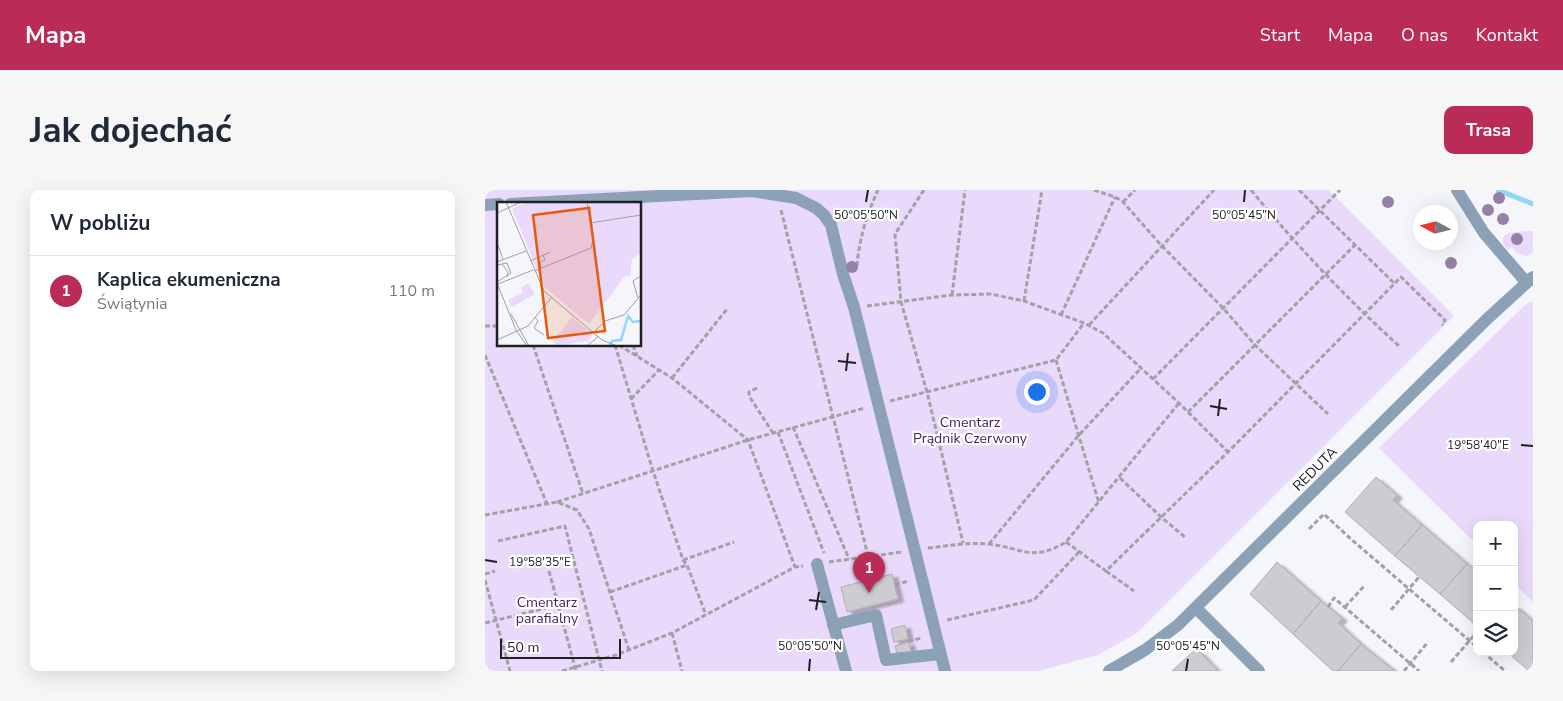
<!DOCTYPE html>
<html lang="pl">
<meta charset="utf-8">
<style>
:root{--surface:#fff;--page:#f6f6f7;--text:#1f2937;--muted:#747a83;--line:#e0e1e3;--accent:#ba2b58}
body{margin:0;font-family:"Nunito Sans",sans-serif;background:var(--page);color:var(--text)}
.controls{position:absolute;right:15px;bottom:15px;display:grid;overflow:hidden;border-radius:10px;box-shadow:0 5px 20px #0002}
.controls button{width:45px;height:45px;display:grid;place-items:center;padding:0;border:0;border-bottom:1px solid var(--line);background:var(--surface);color:var(--text);font:25px sans-serif}
.compass{position:absolute;left:928px;top:15px;width:45px;height:45px;border-radius:50%;background:var(--surface);box-shadow:0 5px 20px #0002;rotate:277deg}
.scale{position:absolute;left:15px;bottom:12px;width:121px;box-sizing:border-box;padding-left:5px;border:2px solid #1f2022;border-top:0;font-size:14px;line-height:18px;white-space:nowrap;color:#1f2022;-webkit-text-stroke:4px #fff;paint-order:stroke}
.you{position:absolute;left:551px;top:201px;width:18px;height:18px;margin:-12px;border:4px solid #fff;border-radius:50%;background:#1a73e8;box-shadow:0 0 0 8px #1a73e833}
.badge{display:grid;place-items:center;width:32px;height:32px;border-radius:50%;background:var(--accent);color:#fff;font-size:16px;font-weight:700}
.pin{position:absolute;translate:-50% -41px;filter:drop-shadow(0 1px 2px #0008)}
.pin::after{content:'';position:absolute;top:26px;width:18px;height:15px;background:inherit;clip-path:polygon(0 0,100% 0,50% 100%)}
.list{margin:0;padding:0;list-style:none}
h2{display:flex;justify-content:space-between;align-items:center;height:65px;margin:0;padding:0 20px;font-size:21px}
h2 small{font-size:16px;font-weight:400;color:var(--muted)}
.list li{display:grid;grid-template-columns:32px 1fr auto;gap:15px;align-items:center;box-sizing:border-box;height:70px;padding:0 20px;border-top:1px solid var(--line)}
.list b{display:block;font-size:19px;white-space:nowrap}
.list p{margin:0;font-size:16px;white-space:nowrap;color:var(--muted)}
.list em{font-size:16px;font-style:normal;color:var(--muted)}
.icon{flex:none;width:28px;height:28px;fill:none;stroke:currentColor;stroke-width:2;stroke-linecap:round;stroke-linejoin:round}
.map{position:relative;flex:none;width:1048px;height:481px;overflow:hidden;border-radius:10px}
header{display:flex;align-items:center;gap:30px;box-sizing:border-box;height:70px;padding:0 25px;background:var(--accent);color:#fff}
header strong{font-size:24px}
nav{display:flex;gap:28px;margin-inline-start:auto;font-size:18px}
.intro{display:flex;align-items:center;justify-content:space-between;box-sizing:border-box;height:120px;padding:0 30px}
h1{margin:0;font-size:35px}
.button{padding:12px 22px;border-radius:10px;background:var(--accent);color:#fff;font-size:18px;font-weight:700}
main{display:flex;gap:30px;padding:0 30px}
aside{flex:1;background:var(--surface);border-radius:10px;box-shadow:0 5px 20px #0002}
.map>svg:first-child{display:block}
.green{fill:#e9d9fa;fill-rule:evenodd}
.lines{fill:none;stroke-linecap:round;stroke-linejoin:round}
.stream{stroke:#90d7f5;stroke-width:5}
.building{fill:#ccccd1;stroke:#adadb1;filter:url(#shadow)}
.path{stroke:#a1a2a6;stroke-width:3;stroke-dasharray:5 2.5;stroke-linecap:butt}
.minor{stroke:#8ca1b5;stroke-width:12}
.tree{fill:#9581a7}
.ticks{fill:none;stroke:#1f2022;stroke-width:2}
.labels{text-anchor:middle;dominant-baseline:central;stroke-width:4.5;stroke-linejoin:round;paint-order:stroke}
.park-label{font-size:14px;fill:#472263;stroke:#fff}
.street-label{font-size:14px;fill:#1f2022;stroke:#fff}
.inset-river{fill:none;stroke:#90d7f5;stroke-width:2.5}
.inset-road{fill:none;stroke:#9fa0a4;stroke-width:1}
.view{fill:#e8590c;fill-opacity:0.15;stroke:#e8590c;stroke-width:2.5}
.inset-edge{fill:none;stroke:#1f2022;stroke-width:2.5}
.ticks-label{font-size:12px;text-anchor:middle;fill:#1f2022;stroke:#fff;stroke-width:4.5;stroke-linejoin:round;paint-order:stroke}
</style>
<header>
<strong>Mapa</strong>
<nav><a>Start</a><a>Mapa</a><a>O nas</a><a>Kontakt</a></nav>
</header>
<div class="intro"><h1>Jak dojechać</h1><a class="button">Trasa</a></div>
<main>
<aside>
<h2>W pobliżu<small></small></h2>
<ul class="list">
<li><span class="badge">1</span><div><b>Kaplica ekumeniczna</b><p>Świątynia</p></div><em>110 m</em></li>
</ul>
</aside>
<div class="map">
<svg width="1048" height="481" viewBox="0 0 1048 481">
<defs>
<filter id="shadow"><feDropShadow dx="5.5" dy="3" stdDeviation="1" flood-color="#0004"/></filter>
</defs>
<rect width="100%" height="100%" fill="#f5f6fb"/>
<g class="green">
<path d="M0,0h844l125,126 -317,317 -39,22 -60,16h-553zM14,14h141v141h-141z"/>
<path d="M1048,41v21l-6,4 -10,-3 -5,-6 -4,3 -5,-6v-7c9,-7 19,-5 30,-6z"/>
<path d="M1048,111v301l-19,-19v-58h-37v20l-98,-97 146,-143z"/>
</g>
<g class="lines">
<path class="stream" d="M1013,0l35,14"/>
</g>
<g class="building">
<path d="M891,287l21,18 -4,5 29,25 -27,31 -50,-44z"/>
<path d="M937,335l45,39 -27,30 -45,-38z"/>
<path d="M792,372l44,39 -28,33 -43,-40z"/>
<path d="M982,374l10,9v53l-37,-32z"/>
<path d="M407,384l6,25 -51,13 -6,-25z"/>
<path d="M836,411l21,17 -4,5 23,21 -23,27h-5l-40,-37z"/>
<path d="M1029,415l19,16v45l-4,5 -22,-19h7z"/>
<path d="M420,435l3,14 -14,3 -3,-13z"/>
<path d="M424,452l2,10 -14,1 -2,-7z"/>
<path d="M876,454l34,27h-57z"/>
<path d="M710,460l5,2 18,19h-46z"/>
</g>
<g class="lines">
<g class="path">
<path d="M439,0l-29,44 6,68 26,90 36,151"/>
<path d="M609,0l21,7 8,5 38,43 62,63 32,37 73,69"/>
<path d="M766,0c47,57 94,107 148,156"/>
<path d="M814,0l96,94"/>
<path d="M638,12l12,-12"/>
<path d="M296,20l87,346"/>
<path d="M372,76c2,-27 10,-52 21,-76"/>
<path d="M467,105l13,-105"/>
<path d="M539,111l18,-111"/>
<path d="M382,116l85,-11 39,-1 33,7 60,22 19,10 76,70 49,49"/>
<path d="M576,125l54,-118"/>
<path d="M604,135l125,-135"/>
<path d="M0,136h14"/>
<path d="M48,155l50,149"/>
<path d="M130,155l38,126 30,89 4,5 19,50"/>
<path d="M134,155l53,33 76,62 47,127"/>
<path d="M148,155l4,11"/>
<path d="M0,165l62,149"/>
<path d="M571,170l43,143"/>
<path d="M187,188l55,-69"/>
<path d="M668,189l187,-189"/>
<path d="M272,198l-8,4v4l24,37"/>
<path d="M146,209l28,-29"/>
<path d="M405,211l166,-41 28,-37"/>
<path d="M703,222l167,-167"/>
<path d="M308,237l56,132"/>
<path d="M293,242l46,121"/>
<path d="M635,288l41,39 24,20"/>
<path d="M72,312l191,-62 117,-32"/>
<path d="M0,325l72,-13 20,8 12,19 40,121"/>
<path d="M824,339l15,-15 28,26 125,107"/>
<path d="M13,351l67,-15 37,145"/>
<path d="M581,352l40,29 122,-119 173,-175 44,43 -3,4 1,1"/>
<path d="M504,354l90,-109 62,-67"/>
<path d="M443,358c20,-2 39,-6 59,-4 35,3 44,19 79,-2l113,-139"/>
<path d="M198,370l51,-18"/>
<path d="M344,372l73,-10"/>
<path d="M64,381l27,100"/>
<path d="M621,381l28,20"/>
<path d="M0,384l10,-3"/>
<path d="M0,390l25,91"/>
<path d="M410,395l13,-4"/>
<path d="M125,402l77,-27"/>
<path d="M843,417l6,-9 85,73"/>
<path d="M860,417l20,-22"/>
<path d="M906,420l28,-33"/>
<path d="M462,430l87,-20 46,-49"/>
<path d="M0,433l73,-18"/>
<path d="M187,443l10,38"/>
<path d="M423,451l14,-3"/>
<path d="M998,462l22,19"/>
<path d="M966,472l26,-30"/>
<path d="M77,481l54,-16 56,-22 123,-66 8,-1"/>
<path d="M919,481l24,-29"/>
</g>
<g class="minor">
<path d="M972,0l27,43 42,49"/>
<path d="M25,14l242,-13 44,7 20,10 8,7 7,10 12,49 11,33 91,364"/>
<path d="M0,15l14,-1"/>
<path d="M332,374l29,107"/>
<path d="M711,418l63,63"/>
<path d="M348,435l43,-10 10,45 54,-6"/>
<path d="M624,481l36,-21 33,-25 308,-305 47,-43"/>
</g>
</g>
<g class="tree">
<circle cx="1014" cy="8" r="6"/>
<circle cx="903" cy="12" r="6"/>
<circle cx="1003" cy="20" r="6"/>
<circle cx="1018" cy="29" r="6"/>
<circle cx="1032" cy="49" r="6"/>
<circle cx="966" cy="73" r="6"/>
<circle cx="367" cy="77" r="6"/>
</g>
<path class="ticks" d="M381,12l2,-12M759,12l1,-12M353,171l18,2M361,181l2,-18M725,216l17,3M733,226l2,-17M1036,255l12,1M0,370l12,2M324,410l17,2M331,420l3,-18M324,481l1,-12M701,481l2,-12"/>
<g class="labels">
<g class="park-label">
<text x="485" y="232">Cmentarz<tspan x="485" dy="16">Prądnik Czerwony</tspan></text>
<text x="62" y="412">Cmentarz<tspan x="62" dy="16">parafialny</tspan></text>
</g>
<g class="street-label">
<text transform="translate(830 279) rotate(-45)">REDUTA</text>
</g>
</g>
<g transform="translate(12 12)">
<rect width="144" height="144" fill="#f5f6fb"/>
<path d="M29,0h115v51l-9,6 -2,17h-5l-36,48 -45,-37 -32,-78zM31,81l7,11 -23,13 -4,-7 15,-7 -2,-5zM75,115l20,17 -5,11v-4l-29,4 -5,-3z" fill="#e9d9fa"/>
<path class="inset-river" d="M113,144l2,-5 9,-1 7,-24 5,6 8,-1"/>
<path class="inset-road" d="M9,0l38,89 58,49 15,6M0,11l24,-11M93,21l51,-8M0,41l6,16M33,59l20,-9M0,60l29,-11M5,62l6,8 -1,5M0,63l10,-2 4,10 -14,9M44,66l-1,-6 5,-2 -2,-5M37,69l57,-23 2,-9 -6,-37M0,81l19,47 11,16M1,82l35,-14M141,96l-5,-17 8,-5M14,112l18,32M38,115l3,4 -4,7 10,7M97,130l11,-11 19,-6 17,-20M0,138l31,-14 23,-28M90,144l12,-10"/>
<path class="view" d="M92,6l16,123 -57,7 -15,-123z"/>
<rect width="144" height="144" class="inset-edge"/>
</g>
<g class="ticks-label">
<text x="381" y="29">50°05'50"N</text>
<text x="759" y="29">50°05'45"N</text>
<text x="993" y="259">19°58'40"E</text>
<text x="55" y="376">19°58'35"E</text>
<text x="325" y="460">50°05'50"N</text>
<text x="703" y="460">50°05'45"N</text>
</g>
</svg>
<div class="controls">
<button>+</button>
<button>−</button>
<button><svg class="icon" aria-label="layers" viewBox="0 0 24 24"><path d="M12 4l9 5-9 5-9-5zM3 14l9 5 9-5"/></svg></button>
</div>
<svg class="compass" viewBox="-18 -18 36 36"><path d="M0-13l5 13h-10z" fill="#e53935"/><path d="M0 13l5-13h-10z" fill="#747a83"/></svg>
<div class="scale">50 m</div>
<div class="you"></div>
<div class="pin badge" style="left:384px;top:403px">1</div>
</div>
</main>
